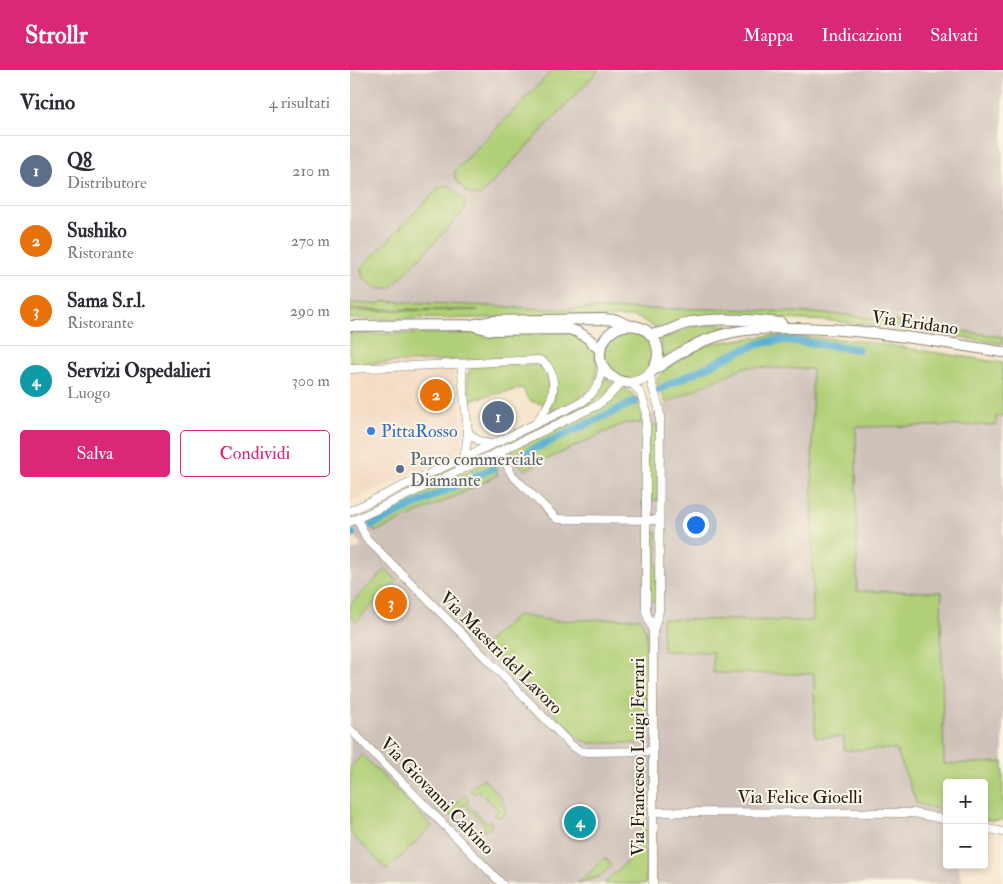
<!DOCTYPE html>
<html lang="it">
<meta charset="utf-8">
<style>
:root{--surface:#fff;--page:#f2f2f3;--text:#2b2b33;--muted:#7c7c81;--line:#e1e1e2;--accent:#db2777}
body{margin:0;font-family:"IM FELL Double Pica",serif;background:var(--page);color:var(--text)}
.controls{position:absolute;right:15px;bottom:15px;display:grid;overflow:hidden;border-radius:5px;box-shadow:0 2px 8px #0003}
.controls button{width:45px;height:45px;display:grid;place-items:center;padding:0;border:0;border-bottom:1px solid var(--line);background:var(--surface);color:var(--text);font:25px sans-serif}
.you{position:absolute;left:345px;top:454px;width:18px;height:18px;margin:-12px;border:4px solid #fff;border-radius:50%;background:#1a73e8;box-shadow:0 0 0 8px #1a73e833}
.badge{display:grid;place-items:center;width:32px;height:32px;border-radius:50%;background:var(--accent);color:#fff;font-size:16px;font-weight:700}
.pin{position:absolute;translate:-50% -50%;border:2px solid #fff;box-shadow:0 1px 5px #0006}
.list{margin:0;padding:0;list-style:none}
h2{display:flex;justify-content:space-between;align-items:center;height:65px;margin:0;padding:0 20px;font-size:21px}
h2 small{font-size:16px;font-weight:400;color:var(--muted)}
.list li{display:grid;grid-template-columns:32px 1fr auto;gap:15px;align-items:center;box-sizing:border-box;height:70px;padding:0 20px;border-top:1px solid var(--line)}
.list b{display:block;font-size:19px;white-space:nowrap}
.list p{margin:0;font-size:16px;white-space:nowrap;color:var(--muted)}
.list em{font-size:16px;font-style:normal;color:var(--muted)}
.actions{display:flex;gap:10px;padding:15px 20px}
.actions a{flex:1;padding:11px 0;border:1px solid var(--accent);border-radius:5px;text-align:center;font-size:18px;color:var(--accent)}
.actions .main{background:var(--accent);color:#fff}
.map{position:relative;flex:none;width:653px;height:814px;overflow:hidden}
header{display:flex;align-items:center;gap:30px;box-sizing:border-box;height:70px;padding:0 25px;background:var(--accent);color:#fff}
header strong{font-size:24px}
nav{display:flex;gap:28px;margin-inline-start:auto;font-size:18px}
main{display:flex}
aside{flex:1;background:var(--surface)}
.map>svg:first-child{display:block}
.built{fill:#f1d5bd}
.industrial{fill:#cec1ba}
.green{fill:#b0cf77;stroke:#66764a}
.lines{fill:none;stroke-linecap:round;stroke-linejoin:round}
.canal{stroke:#55add2;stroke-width:8}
.minor-casing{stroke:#888073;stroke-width:9}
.major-casing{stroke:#888073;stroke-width:12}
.minor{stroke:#fff;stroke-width:8}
.major{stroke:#fff;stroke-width:10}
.shop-dot{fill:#3f7fe0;stroke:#fcf5e5;stroke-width:2}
.service-dot{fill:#5c6f8a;stroke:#fcf5e5;stroke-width:2}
.labels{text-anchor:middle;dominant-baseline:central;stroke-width:4;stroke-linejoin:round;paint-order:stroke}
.street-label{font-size:18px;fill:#1c1c1c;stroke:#fcf5e5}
.shop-label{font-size:18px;fill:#366cbe;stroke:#fcf5e5;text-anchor:start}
.service-label{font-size:18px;fill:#4e5e75;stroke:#fcf5e5;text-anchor:start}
</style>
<header>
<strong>Strollr</strong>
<nav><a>Mappa</a><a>Indicazioni</a><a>Salvati</a></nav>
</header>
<main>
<aside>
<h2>Vicino<small>4 risultati</small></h2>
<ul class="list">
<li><span class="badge" style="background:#5c6f8a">1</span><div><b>Q8</b><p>Distributore</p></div><em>210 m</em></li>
<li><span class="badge" style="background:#e8710a">2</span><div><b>Sushiko</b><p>Ristorante</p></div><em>270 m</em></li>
<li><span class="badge" style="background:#e8710a">3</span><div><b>Sama S.r.l.</b><p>Ristorante</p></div><em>290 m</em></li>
<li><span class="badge" style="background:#0f9aa8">4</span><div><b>Servizi Ospedalieri</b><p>Luogo</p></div><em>300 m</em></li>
</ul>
<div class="actions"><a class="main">Salva</a><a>Condividi</a></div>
</aside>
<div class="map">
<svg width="653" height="814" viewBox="0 0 653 814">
<rect width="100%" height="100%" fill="#fcf5e5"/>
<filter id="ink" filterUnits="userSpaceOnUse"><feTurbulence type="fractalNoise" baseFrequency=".02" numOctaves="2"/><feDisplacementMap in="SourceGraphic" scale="10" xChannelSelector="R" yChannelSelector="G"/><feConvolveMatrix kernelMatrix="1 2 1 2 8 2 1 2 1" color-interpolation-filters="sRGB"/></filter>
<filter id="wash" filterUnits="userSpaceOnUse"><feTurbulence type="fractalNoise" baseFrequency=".0096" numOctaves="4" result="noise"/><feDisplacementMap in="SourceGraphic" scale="20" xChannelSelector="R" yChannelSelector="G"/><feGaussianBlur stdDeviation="1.12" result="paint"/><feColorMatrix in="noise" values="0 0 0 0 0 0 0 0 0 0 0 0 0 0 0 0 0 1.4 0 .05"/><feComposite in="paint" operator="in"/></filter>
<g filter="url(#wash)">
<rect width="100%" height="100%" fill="#f5e4ca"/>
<path class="built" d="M102,291l11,69 -1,13 -4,7 -9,6 -99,46v-138z"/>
<g class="industrial">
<path d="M0,0h653v267l-154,-22 -116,-6 -383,2z"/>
<path d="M394,297l68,1 1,253 -150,-2v31l50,2v21h102v64h29v13l52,-1 21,55 26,6 4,14v41h11l5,19h-613v-332l12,-6 -5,-7 -7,-13 17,-8 9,14 84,-38 37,-19 -6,-15 20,-10 13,20 101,-47h16l25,-20z"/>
<path d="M653,346v346l-59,2 -3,-145 1,-27h-85l-1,-166 139,-1 1,-8z"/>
</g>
<g class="green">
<path d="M203,0h46l-119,126 -11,-2 -14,-15v-8z"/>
<path d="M99,115l15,15 1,10 -73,77c-13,6 -21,-2 -30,-11l-1,-8 80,-82z"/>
<path d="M36,231l164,8h183l116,6 154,22v7l-92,-14 -80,-9 -135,-5 -12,3 -22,10 -10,-3 -11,-7 -6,-2 -285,2v-8l128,-1 -128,-1v-6l26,1z"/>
<path d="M353,254l26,1 -1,4 -70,36c3,-8 6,-18 1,-26 9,-1 16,-5 24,-9 6,-3 13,-5 20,-6z"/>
<path d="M271,259l17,1 13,11 3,16 -7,16 -16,7 -16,-4 -11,-13 -1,-17z"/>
<path d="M209,263c6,0 13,0 19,3 4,2 12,9 14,13 6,10 7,27 1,37 -10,13 -29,19 -43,26l-2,-2c9,-13 7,-21 6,-36l-18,-17 -186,7v-30z"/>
<path d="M423,265l82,5 148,23v53l-7,1v8l-140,2 1,164 85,1 -1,27 3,145 59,-2v58l-10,1 -9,-2v-36h-37v28l-30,-7 -21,-55 -52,1v-13h-29l-1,-63 -101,-1v-21l-50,-1 -1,-32 151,2 -1,-252 -68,-2 -78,36 -9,-20v-4l5,-7 15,-11 22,-13 15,-5z"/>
<path d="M187,293c14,5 11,23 11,35l-5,6c-14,-3 -15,-2 -20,-16l-52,12 -1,2 -3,-24c1,-6 3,-9 8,-12z"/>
<path d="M255,308l8,6 -7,10 -14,10 -242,114v-3l240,-114 8,-7z"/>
<path d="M275,319c13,5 17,21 16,34h-16l-101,47 -13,-20 94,-44 14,-15z"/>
<rect x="297" y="355" width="11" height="75"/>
<path d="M141,390l7,15 -38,19 -85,38 -8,-14z"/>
<path d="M298,462h9v69h-10z"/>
<path d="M36,499l11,12 -41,40 -6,-6v-10z"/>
<path d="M167,545l37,6 86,-3 6,13v112h-57l-9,-4 -95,-95z"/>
<path d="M12,685l70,71 -45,44 -37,-37v-66z"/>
<path d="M289,688l7,1v125h-41v-1l22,-22 14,-18z"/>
<path d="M133,708l20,21 -2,3c4,4 7,9 2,14l-5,1 -3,-2 3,-5 -20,-20 -4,4 -4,-4z"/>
<path d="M115,725l4,4 -3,3 21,21 3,-3 2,5 -2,3 -5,2 -3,-1 3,-4 -21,-21 -13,12 -4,-4z"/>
<path d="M255,788l7,7 -11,11 -23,7z"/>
</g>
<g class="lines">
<g class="canal">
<path d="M308,320l84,-40 20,-7 22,-3 74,9"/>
<path d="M167,387l119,-56"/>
<path d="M22,455l121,-57"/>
<path d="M0,465l2,-1"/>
</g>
</g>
</g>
<g filter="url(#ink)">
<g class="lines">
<g class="minor-casing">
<g id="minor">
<path d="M111,294l7,68 -2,16 -4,11"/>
<path d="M0,299l189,-9c16,6 17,30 10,43 -3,7 -9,14 -13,20"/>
<path d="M300,304c1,14 9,27 10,41l-1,196 -6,20v253"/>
<path d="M282,313l9,11 5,15v203l7,19"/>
<path d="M118,362c7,7 12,11 23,12"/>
<path d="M150,382l12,23 45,44 102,1"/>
<path d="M0,441l232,-109c13,-9 20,-20 20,-37"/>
<path d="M7,449l10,20 110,110 94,96 9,6 8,1 65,-1"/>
<path d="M0,452l246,-116 12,-9 14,-15"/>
<path d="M0,659l152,155"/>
<path d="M303,742l261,1 33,7"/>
<path d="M634,758l19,4"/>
</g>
</g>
<g class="major-casing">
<g id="major">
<path d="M121,255l19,5 79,-1c11,3 18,7 26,16 1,2 4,3 5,5 0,2 0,6 0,8 2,12 11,21 23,24 8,2 18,-1 25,-7 6,-5 9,-12 10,-20 1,-34 -48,-43 -58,-4"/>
<path d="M0,256l121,-1 22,-4 109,-2 15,1 10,5"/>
<path d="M300,264c15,1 27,-9 41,-12 28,-5 63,-2 90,1"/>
<path d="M302,301c19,-12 38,-26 60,-33 25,-9 52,-10 79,-10 71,0 142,13 212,24"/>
</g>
</g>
<use href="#minor" class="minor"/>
<use href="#major" class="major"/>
</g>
</g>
<circle class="shop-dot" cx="21" cy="361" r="5"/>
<circle class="service-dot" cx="50" cy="399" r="5"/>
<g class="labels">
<g class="street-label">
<text transform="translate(565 253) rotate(8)">Via Eridano</text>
<text transform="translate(151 583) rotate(45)">Via Maestri del Lavoro</text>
<text transform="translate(288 687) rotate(-90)">Via Francesco Luigi Ferrari</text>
<text transform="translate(87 726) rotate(46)">Via Giovanni Calvino</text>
<text x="450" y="727">Via Felice Gioelli</text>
</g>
<g class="shop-label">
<text x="31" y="361">PittaRosso</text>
</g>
<g class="service-label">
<text x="60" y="389">Parco commerciale<tspan x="60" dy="21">Diamante</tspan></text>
</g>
</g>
</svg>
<div class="controls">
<button>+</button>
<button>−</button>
</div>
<div class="you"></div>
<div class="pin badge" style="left:148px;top:347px;background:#5c6f8a">1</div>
<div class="pin badge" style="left:86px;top:325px;background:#e8710a">2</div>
<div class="pin badge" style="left:41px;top:533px;background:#e8710a">3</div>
<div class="pin badge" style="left:230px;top:752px;background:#0f9aa8">4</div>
</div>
</main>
